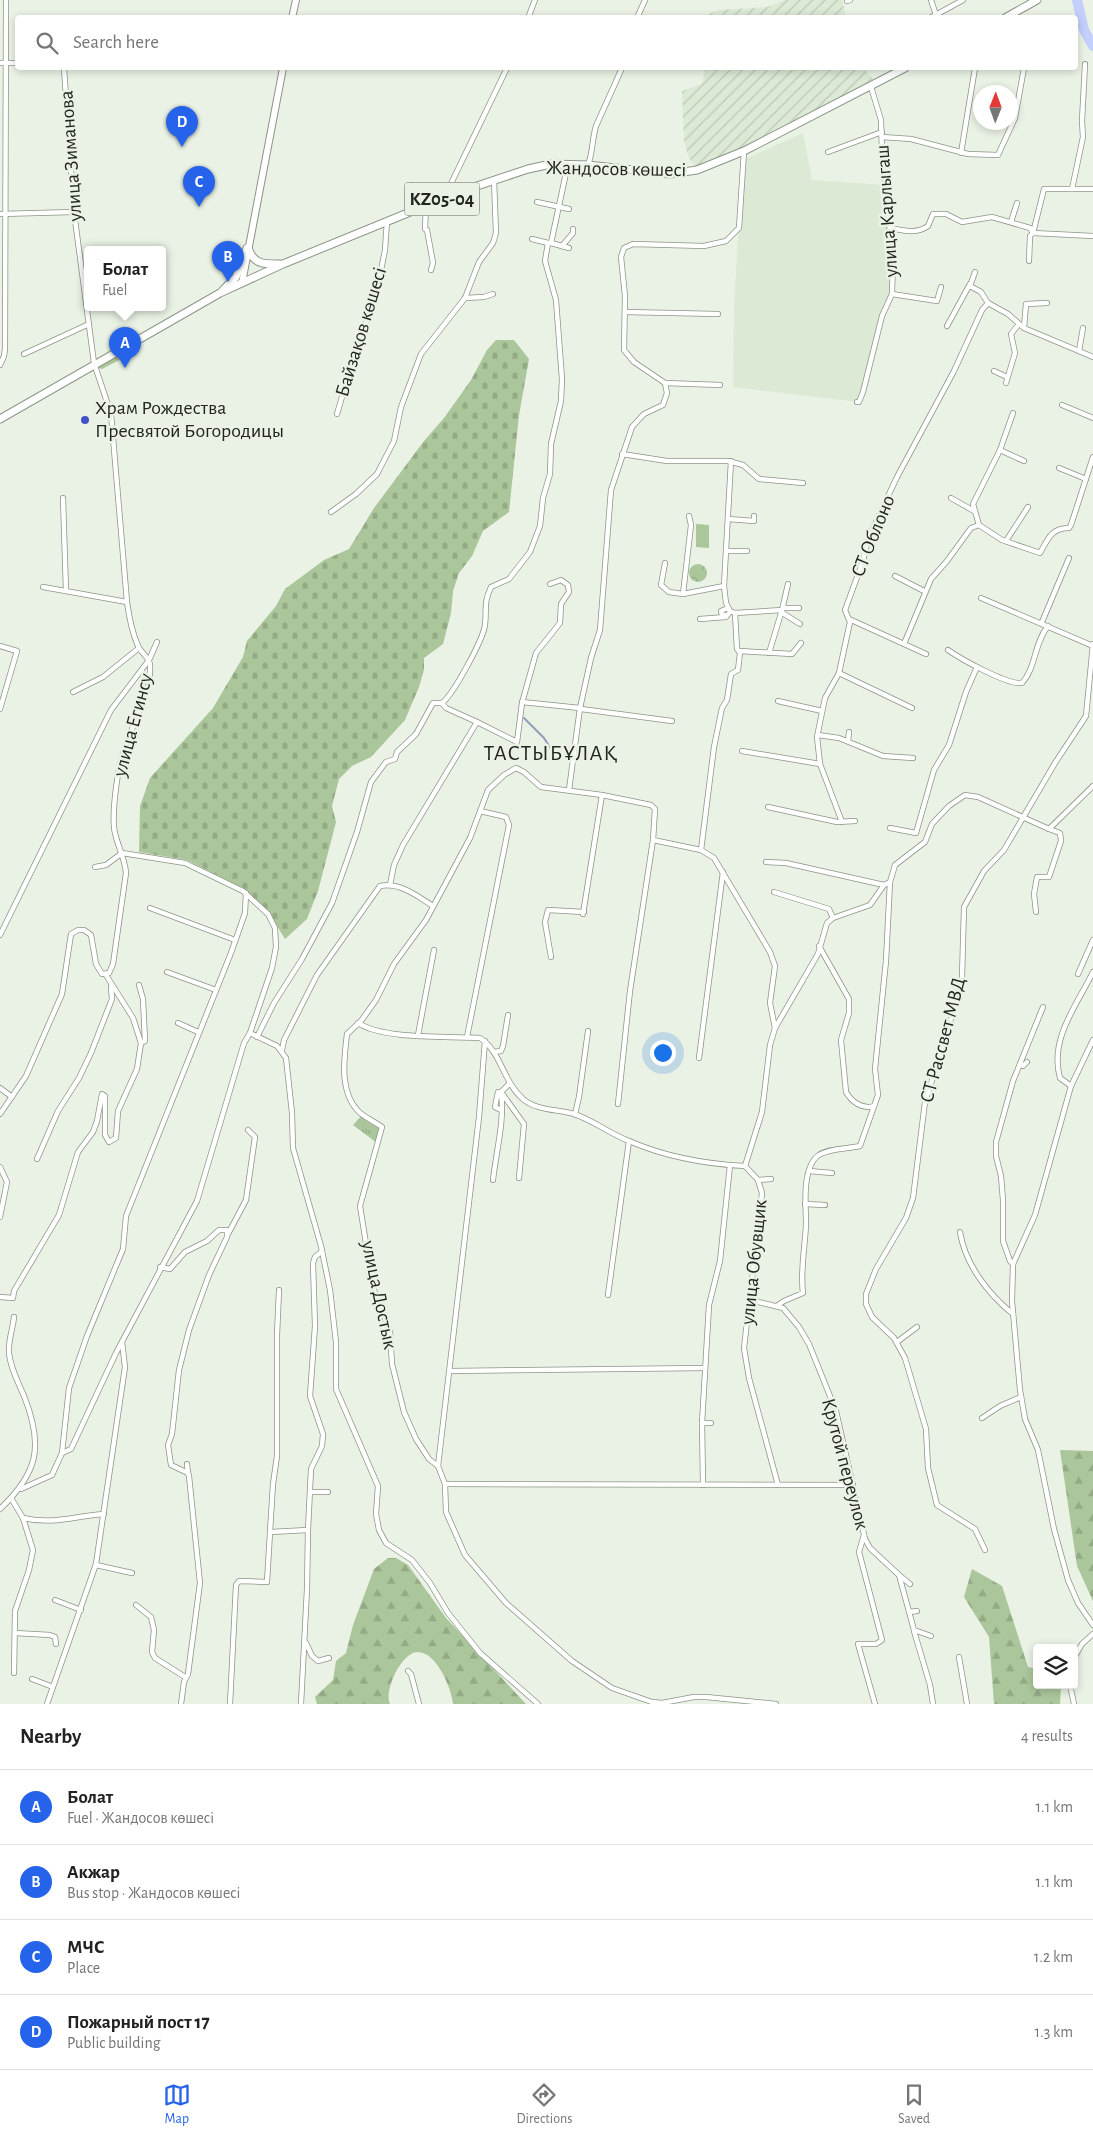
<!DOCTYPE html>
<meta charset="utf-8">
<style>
:root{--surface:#fff;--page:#f6f6f6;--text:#222;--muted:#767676;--line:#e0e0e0;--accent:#2563eb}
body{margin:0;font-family:"Alegreya Sans",sans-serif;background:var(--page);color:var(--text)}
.controls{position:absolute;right:15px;bottom:15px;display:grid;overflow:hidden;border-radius:5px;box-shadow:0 2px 8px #0003}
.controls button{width:45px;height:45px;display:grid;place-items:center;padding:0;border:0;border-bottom:1px solid var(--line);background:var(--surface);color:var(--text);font:25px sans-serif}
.compass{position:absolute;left:973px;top:85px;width:45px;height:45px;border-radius:50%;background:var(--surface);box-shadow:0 2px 8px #0003;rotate:1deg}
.you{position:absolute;left:662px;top:1052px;width:18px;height:18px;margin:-12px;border:4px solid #fff;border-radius:50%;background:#1a73e8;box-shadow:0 0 0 8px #1a73e833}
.badge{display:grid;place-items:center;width:32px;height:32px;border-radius:50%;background:var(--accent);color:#fff;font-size:16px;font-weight:700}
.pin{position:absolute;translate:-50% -41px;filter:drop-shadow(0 1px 2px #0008)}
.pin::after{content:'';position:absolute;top:26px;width:18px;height:15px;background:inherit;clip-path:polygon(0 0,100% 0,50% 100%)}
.popup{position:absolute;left:84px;top:246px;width:82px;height:65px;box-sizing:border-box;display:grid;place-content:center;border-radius:5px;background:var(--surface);filter:drop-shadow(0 1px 4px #0005);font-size:16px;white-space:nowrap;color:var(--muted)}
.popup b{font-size:19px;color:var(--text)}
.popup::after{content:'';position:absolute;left:50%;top:100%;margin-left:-10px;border:10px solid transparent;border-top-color:var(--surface)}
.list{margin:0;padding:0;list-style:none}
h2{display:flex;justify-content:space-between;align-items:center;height:65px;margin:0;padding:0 20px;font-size:21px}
h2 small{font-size:16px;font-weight:400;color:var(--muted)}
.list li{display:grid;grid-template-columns:32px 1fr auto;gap:15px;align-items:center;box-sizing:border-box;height:75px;padding:0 20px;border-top:1px solid var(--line)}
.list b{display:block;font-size:19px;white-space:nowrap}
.list p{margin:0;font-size:16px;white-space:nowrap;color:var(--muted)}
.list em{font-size:16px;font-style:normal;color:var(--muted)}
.icon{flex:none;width:28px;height:28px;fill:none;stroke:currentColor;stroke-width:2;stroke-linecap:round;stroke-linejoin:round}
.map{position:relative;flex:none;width:1093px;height:1704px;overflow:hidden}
.search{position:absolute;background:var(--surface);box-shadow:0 2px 8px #0003;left:15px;right:15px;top:15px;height:55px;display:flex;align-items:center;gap:12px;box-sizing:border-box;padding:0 18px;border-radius:5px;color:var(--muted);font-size:19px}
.sheet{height:365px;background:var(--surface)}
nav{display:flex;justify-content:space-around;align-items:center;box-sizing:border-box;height:70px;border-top:1px solid var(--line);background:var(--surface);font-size:14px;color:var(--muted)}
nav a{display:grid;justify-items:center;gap:2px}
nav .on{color:var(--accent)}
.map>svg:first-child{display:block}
.built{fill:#dce9d5}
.industrial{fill:url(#industrial-furrows)}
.grass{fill:url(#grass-tufts)}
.forest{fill:url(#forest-firs)}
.cemetery{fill:url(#cemetery-stones)}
.park{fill:url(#park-crowns)}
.garden{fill:#abc69b}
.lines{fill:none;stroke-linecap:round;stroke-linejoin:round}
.stream{stroke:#939cba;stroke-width:2}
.river{stroke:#c3cffc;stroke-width:10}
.street-casing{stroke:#8c9487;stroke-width:6}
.secondary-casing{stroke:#8c9487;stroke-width:8}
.primary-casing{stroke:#8c9487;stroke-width:9}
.street{stroke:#fff;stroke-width:4.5}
.secondary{stroke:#fff;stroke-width:6}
.primary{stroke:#fff;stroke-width:7}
.poi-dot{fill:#4451c5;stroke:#e9f2e4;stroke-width:2}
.labels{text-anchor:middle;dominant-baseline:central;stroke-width:5;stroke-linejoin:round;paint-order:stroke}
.shield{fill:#e9f2e4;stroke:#5e625b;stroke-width:1}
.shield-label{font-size:19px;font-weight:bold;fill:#222520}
.street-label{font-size:20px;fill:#222520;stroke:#e9f2e4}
.poi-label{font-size:20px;fill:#222520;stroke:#e9f2e4;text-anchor:start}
.quarter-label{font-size:22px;letter-spacing:1px;fill:#222520;stroke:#e9f2e4}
</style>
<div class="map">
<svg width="1093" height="1704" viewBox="0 0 1093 1704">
<defs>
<pattern id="industrial-furrows" width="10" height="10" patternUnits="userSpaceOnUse" patternTransform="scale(1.25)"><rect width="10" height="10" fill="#dce9d5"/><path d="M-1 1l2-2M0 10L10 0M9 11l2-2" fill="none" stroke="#bcc8b7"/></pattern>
<pattern id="grass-tufts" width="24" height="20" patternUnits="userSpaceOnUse" patternTransform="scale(1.25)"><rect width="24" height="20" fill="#abc69b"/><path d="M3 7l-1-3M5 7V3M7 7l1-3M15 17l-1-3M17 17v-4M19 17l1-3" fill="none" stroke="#93aa85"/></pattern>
<pattern id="forest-firs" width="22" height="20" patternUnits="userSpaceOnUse" patternTransform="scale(1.25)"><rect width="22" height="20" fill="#abc69b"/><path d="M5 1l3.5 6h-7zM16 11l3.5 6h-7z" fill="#93aa85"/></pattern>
<pattern id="cemetery-stones" width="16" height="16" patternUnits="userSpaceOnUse" patternTransform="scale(1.25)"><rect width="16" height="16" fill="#abc69b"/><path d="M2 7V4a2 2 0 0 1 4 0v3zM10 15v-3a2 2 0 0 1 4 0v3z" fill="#93aa85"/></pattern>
<pattern id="park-crowns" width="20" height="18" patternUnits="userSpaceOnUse" patternTransform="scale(1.25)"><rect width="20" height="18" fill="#abc69b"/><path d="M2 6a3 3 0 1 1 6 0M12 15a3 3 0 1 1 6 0" fill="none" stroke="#93aa85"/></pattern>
</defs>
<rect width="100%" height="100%" fill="#e9f2e4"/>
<path class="built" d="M803,133l9,47 73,5 7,49v60l-4,8 -29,100 -126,-15 1,-82 9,-145z"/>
<g class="industrial">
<path d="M785,0h57l4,17h-145l18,-7 48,-3z"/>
<path d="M705,68h158l14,15 -180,87 -9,-14 -4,-15 -2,-50 20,-7z"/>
</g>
<g class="grass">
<path d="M128,350l-1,6 -25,13 -4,-1z"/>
<path d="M363,1114l19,13 -5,16 -24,-18z"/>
</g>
<g class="forest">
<path d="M1060,1450l33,1v150l-16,-35z"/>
<path d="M388,1558h8l12,7 38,53 80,86h-73c-1,-15 -19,-59 -40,-51 -14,6 -29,38 -23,51h-73l-2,-7 18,-17 3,-19 10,-8 7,-28 21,-56z"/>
<path d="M972,1569l30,17 26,81 9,2v16h24l-1,19h-66l-5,-67 -25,-40z"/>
</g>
<path class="cemetery" d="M496,340h18l15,19 -10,56 -10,97 -26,19 -11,25 -13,17 -6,18 -2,22 -8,31 -19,14v12l-5,17 -14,33 -34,37 -19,9 -13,13 -7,27 4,16 -18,69 -11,28 -22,20 -14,-23 -28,-28 -56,-28 -48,-8 1,-46 10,-28 63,-70 30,-51 4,-16 29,-35 9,-17 39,-29 25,-11 25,-41 50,-67 20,-23 27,-38 16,-30z"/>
<circle class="park" cx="698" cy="573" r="9"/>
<path class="garden" d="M696,524l13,1v23l-13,-1z"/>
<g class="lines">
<path class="stream" d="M524,718l20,20 10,16"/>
<path class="river" d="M1077,0l7,30 9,16"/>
<g class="street-casing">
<g id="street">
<path d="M931,0l6,18"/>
<path d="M847,1l3,-1"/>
<path d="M528,18l7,-18"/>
<path d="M637,18l8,-18"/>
<path d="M930,18l33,-18"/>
<path d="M0,63h18"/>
<path d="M882,137l29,2 57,15 30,1 17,-37 9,-50"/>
<path d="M828,152l54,-20"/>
<path d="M961,153l14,-85"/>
<path d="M588,165c5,-13 4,-26 8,-39l26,-58"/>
<path d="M1072,189l11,-52 -1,-16 3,-57"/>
<path d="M1093,189h-49l-11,44 60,3"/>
<path d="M537,202l32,7"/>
<path d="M426,206l-1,23 2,1 6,33 -2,7"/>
<path d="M448,213l-4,-15 63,-130"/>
<path d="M0,214l74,-2"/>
<path d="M1011,222l6,-19"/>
<path d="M891,228c13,3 26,6 37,-2l5,-12h13l16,8 30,-5 38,11 3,5 -3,3 -1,25"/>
<path d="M532,239l16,4"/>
<path d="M551,243l18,5"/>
<path d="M562,246l11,-13v-4"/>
<path d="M892,294l45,7 4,-14"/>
<path d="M465,298l19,-1 9,-3"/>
<path d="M988,303l20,11 16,14 69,29"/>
<path d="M625,312l93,2"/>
<path d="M947,326l23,-42"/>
<path d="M1024,328l2,-24 21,-1"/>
<path d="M1079,351l4,-23"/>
<path d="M24,354l65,-30"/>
<path d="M0,365l4,-9 1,-7 1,-349"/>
<path d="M994,371l13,6"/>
<path d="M665,383l55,2"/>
<path d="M1006,383l9,-30 -4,-19 8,-10"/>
<path d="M857,402h2l4,-10 19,-76 10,-22 1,-32 -11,-109 -1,-33 -10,-33"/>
<path d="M1062,405l31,13"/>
<path d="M337,414l18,-62 20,-52 10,-50 2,-29"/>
<path d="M1000,450l24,11"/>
<path d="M622,454l45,7h61l15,4 16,14 44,4"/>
<path d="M1059,468l27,11"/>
<path d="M63,498l3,93"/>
<path d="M951,498l23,13"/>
<path d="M331,512l25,-18 21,-20 17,-33 7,-34 20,-53 44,-56 14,-36 14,-19 3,-10 -2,-53"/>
<path d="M689,516l2,9 -8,69 41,-8 2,17 4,8 5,2 2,36 3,4 -2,17 -7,4 -4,26 -5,8 -8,39 -13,103"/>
<path d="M728,519l26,2v-5"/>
<path d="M979,525l-6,-21 27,-54 13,-37"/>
<path d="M1006,541l22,-34"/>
<path d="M726,551h21"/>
<path d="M665,563l-4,22 8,7 14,2"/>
<path d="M895,576l29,15"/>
<path d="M724,586l7,-125"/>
<path d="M43,587l84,15"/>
<path d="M981,598l112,48"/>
<path d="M783,608h16"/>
<path d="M781,612l19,12"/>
<path d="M735,613l47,-3 6,-26"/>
<path d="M726,615h-4l-1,-4 7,-3"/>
<path d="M700,619l26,-2 3,-4"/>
<path d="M849,619l77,35"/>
<path d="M1042,622l27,-64"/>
<path d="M904,644l27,-65 16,-18 24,-33 8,-3 23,15 38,13c8,-14 11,-25 29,-25l2,-3 22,-68"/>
<path d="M0,646l17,5 -17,58"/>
<path d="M948,650c13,9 59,35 74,33 14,-15 12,-40 26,-57"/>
<path d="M740,651l52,3 9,-11"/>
<path d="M769,653l13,-43"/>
<path d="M839,673l73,35"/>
<path d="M73,692l30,-15 36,-29"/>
<path d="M778,701l44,10"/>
<path d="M522,702l58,6"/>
<path d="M442,703l4,5 31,14"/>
<path d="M581,709l91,12"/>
<path d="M818,735l21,3 44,18 30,2"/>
<path d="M848,741l1,-9"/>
<path d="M742,751l78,13"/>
<path d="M569,790l11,-82 11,-50 9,-28 11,-140 21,-63 12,-13 19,-9 4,-12 -2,-10 -31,-21 -10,-12 1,-54 -4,-39 3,-9 9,-4 71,2 22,-5 13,-13 5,-77"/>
<path d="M768,807l69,15 18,-1"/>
<path d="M842,822l-22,-58 -3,-27 8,-39 14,-25 11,-51 -5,-12 18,-49 5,-22 29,-62 57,-106 28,-61 6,-7 -7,-11 -11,-6 5,-14"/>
<path d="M890,828l26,5 18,-63 15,-25 17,-53 11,-25"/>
<path d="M766,862l20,1 98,22"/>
<path d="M390,885l4,-20 9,-20 74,-123 40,20 5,-39 14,-50 24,-30 1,-19 8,-12 -1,-7 -7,-5 -11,4"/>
<path d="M774,892l55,17 4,9"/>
<path d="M150,908l85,32"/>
<path d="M1036,912l-2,-18 3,-17h12l12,-36 -1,-8 -11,-4"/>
<path d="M583,914l19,-119"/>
<path d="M0,935l111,-225 38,-50 8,-18"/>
<path d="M819,946l30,53v14l-8,27 5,52c5,9 16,18 28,14"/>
<path d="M551,957l-6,-35 3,-12 36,2"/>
<path d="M167,972l49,18"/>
<path d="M1078,974l15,-34"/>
<path d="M139,985l4,14 2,42 -4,2"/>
<path d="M1043,1007l-30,74 -17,61v14l5,20 2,24v41l7,20 3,3 -1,37 8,89 5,29 13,31 16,79 14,51 10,23 15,22"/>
<path d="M178,1023l20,9"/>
<path d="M358,1023c27,17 89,13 122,15 21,13 23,44 43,61 14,12 34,10 51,15 19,6 36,20 55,27 37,16 76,23 116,25"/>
<path d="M775,1028l43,-74 9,-31 6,-5 37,-13 14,-20 6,-3 5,-17 30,-23 7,-18 17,-18 16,-11 13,2 71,32 44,-43"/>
<path d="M250,1033l27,13 9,12 6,55 1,35 28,98 9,44 6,52v47l42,97 -2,28 3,16 7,13 26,17 18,23 18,30 32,40 58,51"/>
<path d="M418,1035l16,-85"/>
<path d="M257,1037l17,-34 28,-44 30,-56 25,-71 14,-50 15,-20 9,-3 2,-7 19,-18 17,-31h9c11,-8 41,-63 43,-78 2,-16 -2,-21 6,-38l18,-8 21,-27 10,-26 3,-28 7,-24 1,-30 10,-43 1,-22 -6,-79 -11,-39 3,-18h3l15,-70 6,-9"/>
<path d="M467,1037l42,-212 -3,-8 -26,-6"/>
<path d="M485,1041l-6,76 -41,349 7,18 1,28 19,43 41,48 66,58 40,27 40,14 10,1 32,-6h12l70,7"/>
<path d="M282,1050l2,-10 33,-65 63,-89c20,-4 37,10 53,20"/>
<path d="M494,1052l7,-1 2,-5 5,-31"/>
<path d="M699,1058l24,-186"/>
<path d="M1020,1064l3,2 4,-4"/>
<path d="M509,1084l-8,8 23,32 -5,54"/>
<path d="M1071,1086l-11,-8c-11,-39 17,-73 33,-106"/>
<path d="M0,1088l12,9"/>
<path d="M618,1104l12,-113 23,-151"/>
<path d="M0,1114l26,-38 36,-82 9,-60 7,-4h6l7,5 5,29 6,10 7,-1 4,-9 13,-91c-1,-14 -8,-26 -11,-40 -4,-16 2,-59 7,-76 7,-28 30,-63 28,-92 0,-7 -9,-12 -12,-19 -6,-14 -9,-29 -11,-44l-16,-188 -17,-51 -20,-151 -10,-144"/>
<path d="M575,1114l4,-17 9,-66"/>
<path d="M37,1159l21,-48 21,-33 12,-25 21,-54 -1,-12"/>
<path d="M0,1167l7,15 -7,35"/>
<path d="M809,1171l23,2"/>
<path d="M493,1180c3,-28 12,-60 8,-88h-3l-3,15 6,3"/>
<path d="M758,1180l13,-1"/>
<path d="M805,1204l20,1"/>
<path d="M960,1232c5,32 28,62 53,82"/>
<path d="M228,1234l18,-34 9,-63 -7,-7"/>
<path d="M1013,1264l22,-49 36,-129 22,-46"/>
<path d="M160,1267l10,2 15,-17 22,-11 12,-11h8v7l-18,38 -20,55 -10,40 -7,64 -4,11 3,20 17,8 1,3 11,107 -12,91 -4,8 -3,22"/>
<path d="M608,1295l21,-154"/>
<path d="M0,1297l13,1 1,-7 45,-76 19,-63 15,-20 4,-11 5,-27 3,2v39l4,7 7,-4 2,-27 19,-42 4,-26 -8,-25 -27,-43"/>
<path d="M750,1300l33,8 16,19 10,17 27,67 29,128 5,9 29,27 15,55 17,6"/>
<path d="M778,1305l6,-4 19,-8c-3,-23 2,-45 3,-69 0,-15 -2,-30 1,-46 1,-7 5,-19 12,-23 10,-7 29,-6 41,-9l18,-51 -3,-26 11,-108 4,-79"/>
<path d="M897,1342l20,-15"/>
<path d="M450,1371l255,-3"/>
<path d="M982,1418l18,-12 21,-9"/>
<path d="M702,1423l7,-118 11,-44 10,-96"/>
<path d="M62,1453l9,-4 45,-96 81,-152 47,-158 6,-10 22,-65 4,-21 -1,-19 -7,-14 -25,-23 -58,-28 -63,-10 -16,12 -11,2"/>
<path d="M187,1464l1,9"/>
<path d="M438,1466l-9,-7 -13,-20 -12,-27 -12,-48 -2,-32 -17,-45 -13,-81 22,-79c-7,-5 -16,-9 -23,-15 -20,-20 -15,-53 -12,-78l14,-13 15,-21 18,-36 32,-44 44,-82 18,-48 16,-15 12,-7 8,4 17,15 61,8 49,10 4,4 -2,31 48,10 13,8 56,94 5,14 -5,37 5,25 -5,17 -8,67 -17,54 13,14 4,13 -18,155 5,30 29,107"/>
<path d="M445,1484l408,1"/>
<path d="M703,1485l-1,-62h9"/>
<path d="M21,1489l31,-14 10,-22 7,-65 18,-52 36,-87 3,-33 105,-263 14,-40 1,-20"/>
<path d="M310,1492h18"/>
<path d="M11,1498l12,20c32,7 50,-2 81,-4"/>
<path d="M0,1509c38,-36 44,-63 24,-113 -6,-14 -14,-29 -15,-44 -1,-11 4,-24 5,-35"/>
<path d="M270,1532l3,-48 4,-28v-121l2,-45"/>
<path d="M864,1535l-5,17 23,88 -6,4h-18l17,60"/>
<path d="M985,1550l-10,-21 -38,-24 -9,-37 -2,-39 -21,-71 -11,-20 -22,-21 -6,-13v-10l10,-25 30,-51 7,-20 12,-96 21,-65 16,-59 2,-71 20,-36 20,-21 51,-87 31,-47 7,-72"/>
<path d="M96,1565l36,8"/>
<path d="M899,1575l11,9"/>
<path d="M55,1600l26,10"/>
<path d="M136,1605l15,12 3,13 -2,22 3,6 30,19"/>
<path d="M909,1612l8,-1"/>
<path d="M914,1631l16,54 3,19"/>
<path d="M15,1633l35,2 5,2 1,7"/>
<path d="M306,1643l6,13 6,5 11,-3"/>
<path d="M959,1657l8,47"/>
<path d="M1074,1658l8,-14 11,-10"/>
<path d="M408,1671l3,3 8,30"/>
<path d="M14,1673l1,-62 14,-41 4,-20 -10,-32"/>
<path d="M32,1679l21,8"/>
<path d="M1070,1685l4,19"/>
<path d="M47,1704l49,-140 29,-197 -3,-25"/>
<path d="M230,1704l6,-119 3,-4 28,1 3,-50 38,-2 3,-61 11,-23 1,-12 -13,-38 5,-70 -2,-63 2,-6 6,-5"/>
<path d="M301,1704l6,-115 1,-59"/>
</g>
</g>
<g class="secondary-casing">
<g id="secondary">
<path d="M292,18l4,-18"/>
<path d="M242,283l41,-215"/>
</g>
</g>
<g class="primary-casing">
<g id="primary">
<path d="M1005,18l32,-18"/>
<path d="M248,248c6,17 16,16 32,16"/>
<path d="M223,290l13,-13 11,-29"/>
<path d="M0,419l220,-126 63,-29 176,-72 69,-23 23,-5 37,1 82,9 27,-4 47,-19 161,-83"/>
</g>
</g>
<use href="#street" class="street"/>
<use href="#secondary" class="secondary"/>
<use href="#primary" class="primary"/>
</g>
<circle class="poi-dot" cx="85" cy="420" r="5"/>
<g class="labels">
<rect class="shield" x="404.5" y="182.5" width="75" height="33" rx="4"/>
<g class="shield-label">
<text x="442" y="199">KZ05-04</text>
</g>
<g class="street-label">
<text transform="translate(71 156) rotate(-94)">улица Зиманова</text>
<text transform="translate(616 169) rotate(1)">Жандосов көшесі</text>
<text transform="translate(887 211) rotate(-94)">улица Карлыгаш</text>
<text transform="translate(361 332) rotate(-73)">Байзақов көшесі</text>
<text transform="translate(873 536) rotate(-68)">СТ Облоно</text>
<text transform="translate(133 725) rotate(-75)">улица Егинсу</text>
<text transform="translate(943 1040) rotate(-75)">СТ Рассвет МВД</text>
<text transform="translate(754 1262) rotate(-84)">улица Обувщик</text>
<text transform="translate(379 1295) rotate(78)">улица Достык</text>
<text transform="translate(845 1464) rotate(75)">Крутой переулок</text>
</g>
<g class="poi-label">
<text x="95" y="408">Храм Рождества<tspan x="95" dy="23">Пресвятой Богородицы</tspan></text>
</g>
<g class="quarter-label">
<text x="551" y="753">ТАСТЫБҰЛАҚ</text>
</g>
</g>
</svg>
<div class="controls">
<button><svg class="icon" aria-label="layers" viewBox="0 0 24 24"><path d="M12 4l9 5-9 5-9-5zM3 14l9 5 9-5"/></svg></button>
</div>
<svg class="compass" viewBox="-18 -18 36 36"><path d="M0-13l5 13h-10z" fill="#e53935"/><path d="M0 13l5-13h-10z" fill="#767676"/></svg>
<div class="you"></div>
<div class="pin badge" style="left:125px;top:368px">A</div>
<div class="popup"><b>Болат</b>Fuel</div>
<div class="pin badge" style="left:228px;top:282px">B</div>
<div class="pin badge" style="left:199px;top:207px">C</div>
<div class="pin badge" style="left:182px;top:147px">D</div>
<div class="search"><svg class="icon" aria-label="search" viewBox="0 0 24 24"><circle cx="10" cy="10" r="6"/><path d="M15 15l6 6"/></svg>Search here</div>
</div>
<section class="sheet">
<h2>Nearby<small>4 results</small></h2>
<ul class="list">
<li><span class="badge">A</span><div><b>Болат</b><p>Fuel · Жандосов көшесі</p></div><em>1.1 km</em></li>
<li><span class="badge">B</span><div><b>Акжар</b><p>Bus stop · Жандосов көшесі</p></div><em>1.1 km</em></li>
<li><span class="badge">C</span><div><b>МЧС</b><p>Place</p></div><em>1.2 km</em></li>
<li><span class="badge">D</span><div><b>Пожарный пост 17</b><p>Public building</p></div><em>1.3 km</em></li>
</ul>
</section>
<nav>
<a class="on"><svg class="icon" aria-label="map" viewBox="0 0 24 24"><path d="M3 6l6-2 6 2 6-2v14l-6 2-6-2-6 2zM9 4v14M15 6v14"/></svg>Map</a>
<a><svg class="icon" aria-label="directions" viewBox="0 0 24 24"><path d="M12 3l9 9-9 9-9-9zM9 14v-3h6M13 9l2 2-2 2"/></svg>Directions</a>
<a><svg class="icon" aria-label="saved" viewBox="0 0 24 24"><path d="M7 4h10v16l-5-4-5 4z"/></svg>Saved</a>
</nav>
